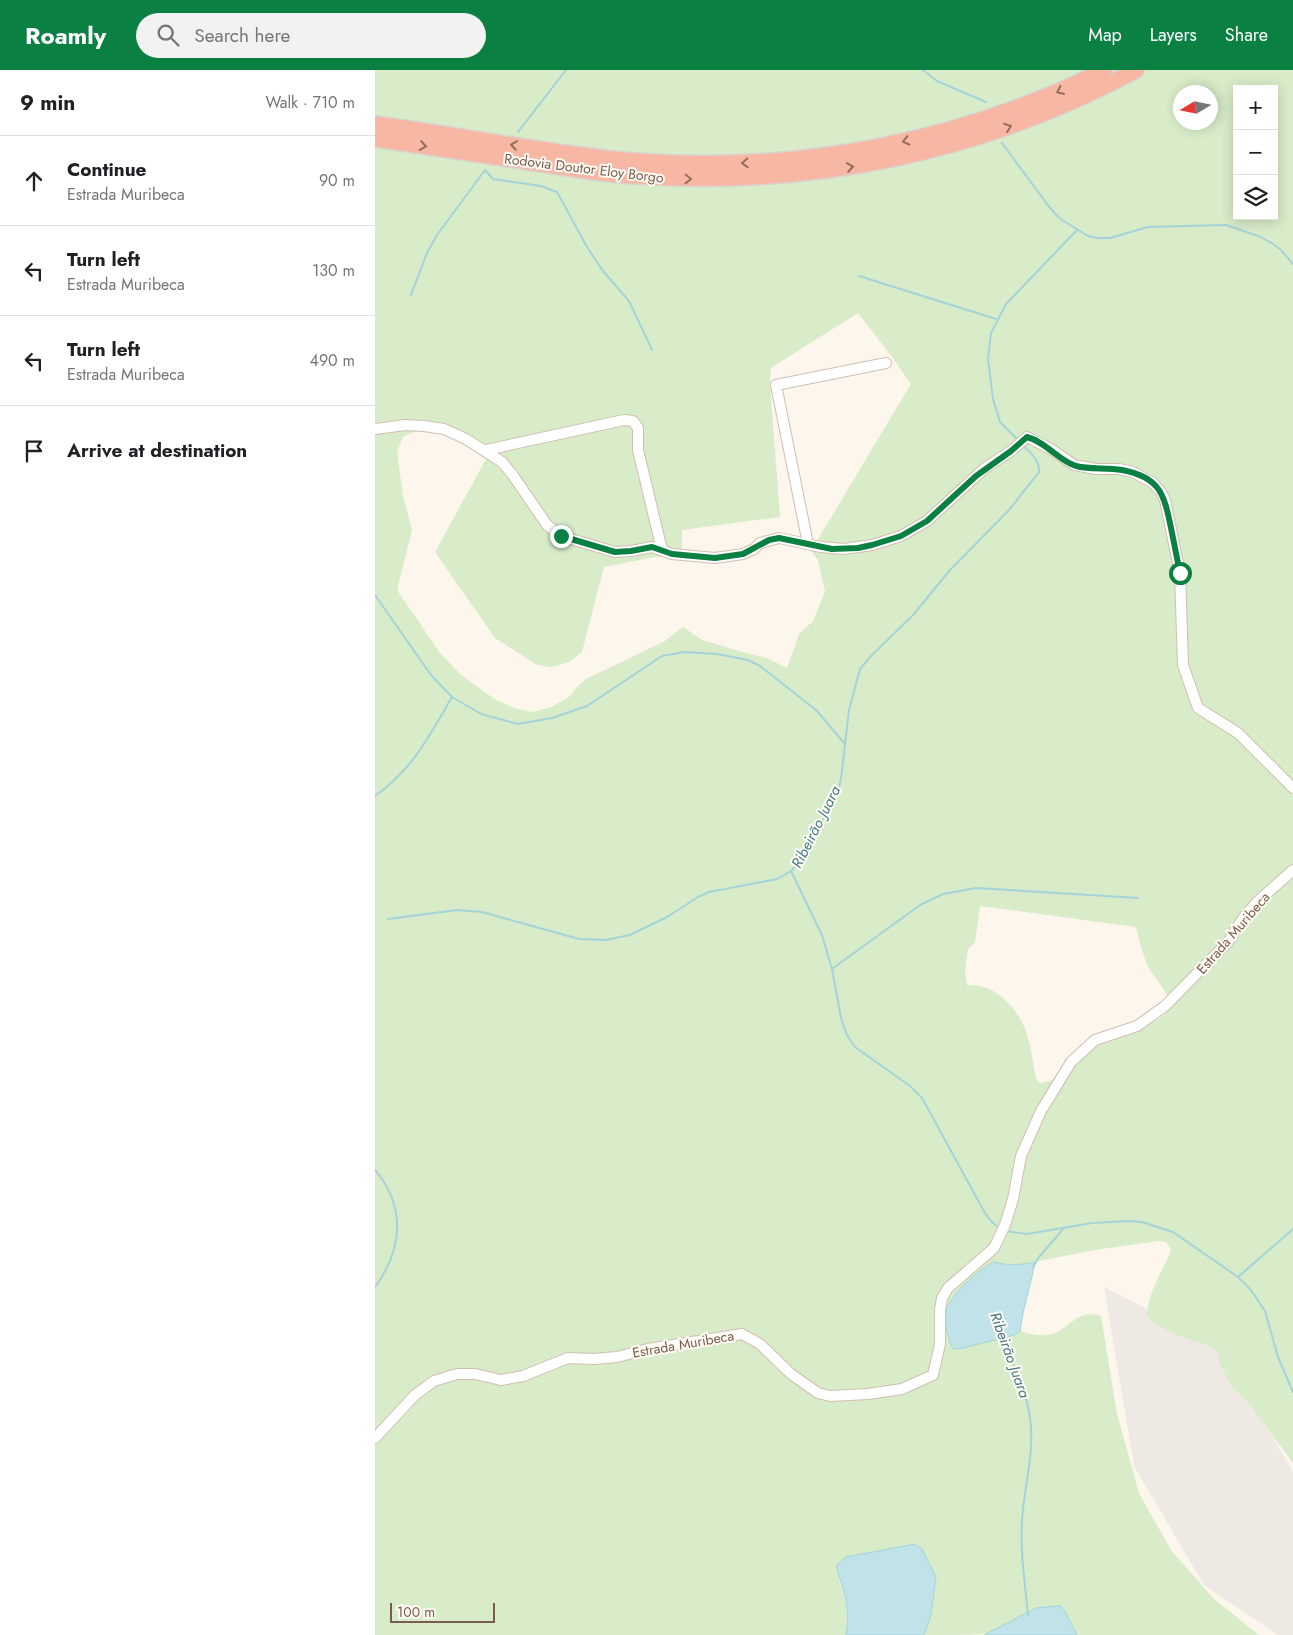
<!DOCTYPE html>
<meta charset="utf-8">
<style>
:root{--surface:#fff;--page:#f2f2f2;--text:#202124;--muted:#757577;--line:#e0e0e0;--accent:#0b8043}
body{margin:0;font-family:Jost,sans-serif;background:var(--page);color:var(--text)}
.controls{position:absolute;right:15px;top:15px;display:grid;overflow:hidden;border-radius:0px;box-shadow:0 2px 12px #0003}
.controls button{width:45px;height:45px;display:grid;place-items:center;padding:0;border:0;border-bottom:1px solid var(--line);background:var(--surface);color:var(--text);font:25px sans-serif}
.compass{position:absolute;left:798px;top:15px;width:45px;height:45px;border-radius:50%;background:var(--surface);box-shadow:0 2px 12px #0003;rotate:260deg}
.scale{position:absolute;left:15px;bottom:12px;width:105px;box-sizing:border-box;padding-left:5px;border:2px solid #7a5c4d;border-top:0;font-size:14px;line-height:18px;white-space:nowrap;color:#7a5c4d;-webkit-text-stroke:4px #fffaf3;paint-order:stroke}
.stop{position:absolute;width:15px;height:15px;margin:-11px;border:4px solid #0b8043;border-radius:50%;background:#fff}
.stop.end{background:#0b8043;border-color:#fff;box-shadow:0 1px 5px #0008}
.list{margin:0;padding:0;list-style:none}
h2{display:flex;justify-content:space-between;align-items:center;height:65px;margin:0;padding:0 20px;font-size:21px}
h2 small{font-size:16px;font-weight:400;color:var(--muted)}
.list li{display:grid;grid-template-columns:32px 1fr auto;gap:15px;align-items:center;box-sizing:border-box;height:90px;padding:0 20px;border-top:1px solid var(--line)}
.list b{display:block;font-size:19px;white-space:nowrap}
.list p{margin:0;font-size:16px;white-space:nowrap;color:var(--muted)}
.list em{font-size:16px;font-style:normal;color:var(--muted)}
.icon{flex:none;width:28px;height:28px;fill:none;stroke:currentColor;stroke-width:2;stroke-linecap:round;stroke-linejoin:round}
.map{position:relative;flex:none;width:918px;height:1565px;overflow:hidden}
header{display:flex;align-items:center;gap:30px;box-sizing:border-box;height:70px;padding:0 25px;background:var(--accent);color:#fff}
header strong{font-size:24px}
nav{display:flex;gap:28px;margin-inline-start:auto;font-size:18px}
.search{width:350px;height:45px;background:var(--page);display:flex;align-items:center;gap:12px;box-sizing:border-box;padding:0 18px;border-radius:28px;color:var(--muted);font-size:19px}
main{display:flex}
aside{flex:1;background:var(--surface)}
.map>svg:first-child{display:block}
.industrial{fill:#efe9e4}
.green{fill:#d8ecc9;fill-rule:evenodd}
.water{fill:#bfe3e8;stroke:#a5d3da}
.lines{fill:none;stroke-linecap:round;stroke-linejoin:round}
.stream{stroke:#a5d3da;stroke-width:2}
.minor-casing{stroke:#d1beb0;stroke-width:12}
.highway-casing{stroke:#dad1cd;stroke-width:18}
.minor{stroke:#fff;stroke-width:10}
.highway{stroke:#f7b7a3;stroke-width:15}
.oneway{stroke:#936e5e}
.route{stroke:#0b8043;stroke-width:6}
.labels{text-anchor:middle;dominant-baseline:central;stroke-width:4;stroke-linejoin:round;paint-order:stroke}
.street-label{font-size:14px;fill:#7a5c4d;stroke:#fffaf3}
.water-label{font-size:15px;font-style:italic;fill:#437c86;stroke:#fffaf3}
</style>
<header>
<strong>Roamly</strong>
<div class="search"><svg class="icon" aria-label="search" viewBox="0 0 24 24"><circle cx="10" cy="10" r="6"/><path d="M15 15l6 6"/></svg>Search here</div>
<nav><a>Map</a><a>Layers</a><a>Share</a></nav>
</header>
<main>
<aside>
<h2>9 min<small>Walk · 710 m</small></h2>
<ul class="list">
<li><svg class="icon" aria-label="ahead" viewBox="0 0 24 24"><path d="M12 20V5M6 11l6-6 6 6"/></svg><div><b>Continue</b><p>Estrada Muribeca</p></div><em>90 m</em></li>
<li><svg class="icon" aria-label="left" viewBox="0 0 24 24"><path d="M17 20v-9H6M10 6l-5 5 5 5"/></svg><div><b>Turn left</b><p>Estrada Muribeca</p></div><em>130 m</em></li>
<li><svg class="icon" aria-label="left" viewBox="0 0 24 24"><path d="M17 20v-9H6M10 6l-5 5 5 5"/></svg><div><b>Turn left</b><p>Estrada Muribeca</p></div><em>490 m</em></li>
<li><svg class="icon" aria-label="arrive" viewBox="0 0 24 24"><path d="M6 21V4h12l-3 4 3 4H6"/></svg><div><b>Arrive at destination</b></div></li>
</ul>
</aside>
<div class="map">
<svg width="918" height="1565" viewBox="0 0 918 1565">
<rect width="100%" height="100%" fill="#fdf6ec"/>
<path class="industrial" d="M729,1217l117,59 72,126v163h-15l-74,-50 -70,-119z"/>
<path class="green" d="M0,0h918v1393l-43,-58 -17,-17 -14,-25 -1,-11 -4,-4c-23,-9 -51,-14 -67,-32 0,-23 16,-44 24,-66l-5,-8 -7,-1 -64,9 -76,15h-13l-13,-3c-14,12 -38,25 -44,44 -3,9 3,33 4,43l10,-1 51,-13 6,-4c11,3 23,7 35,2 19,-8 21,-24 46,-17l16,98 22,79 32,57 42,48 46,37h-182l-12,-24 -5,-5c-30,-1 -48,19 -75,28 -10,1 -48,1 -61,1l7,-20 -94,-44c7,23 12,39 9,64h-471zM862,19h37v127h-37zM806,22h30v30h-30zM483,243l37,48 16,23 -100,167 7,9 7,32 -12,29 -14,13 -12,34 -20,-10 -21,-5 -44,-13 -19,-13 -18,14 -79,38 -10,9 -7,9 -18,10 -18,5 -16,-3 -21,-9 -35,-25 -21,-22 -43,-63 15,-60 -9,-34 -6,-44 6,-15c8,-4 14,-7 23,-7 15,-1 47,21 60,29l-51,93 60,86 42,27 14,2 18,-5 13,-10 22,-85 50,-10h28v-27l98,-13 -10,-133 1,-16zM605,836l156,21c3,11 5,23 10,34 6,18 26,30 23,50 -26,22 -63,28 -94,39 -10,20 -11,29 -35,33l-4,-4c-6,-31 -6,-55 -30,-78 -12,-12 -22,-16 -39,-16l-2,-15 3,-21 7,-7z"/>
<g class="water">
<path d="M618,1192c16,4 27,3 42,0 -4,23 -12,45 -15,69l-6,4 -51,13 -10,1c-4,-9 -8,-21 -8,-31 0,-21 32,-46 48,-56z"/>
<path d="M540,1474l7,5 14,28 -5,38 -7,20h-78c3,-16 1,-32 -3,-47 -2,-8 -6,-14 -6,-23l9,-8z"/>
<path d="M681,1536h4l5,5 12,24h-93l52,-27z"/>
</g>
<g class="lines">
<g class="stream">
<path d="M548,0l14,11 49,21"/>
<path d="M143,62l48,-62"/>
<path d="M627,73l45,61 12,14 29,18 9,2h13l38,-11 78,-2 35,12 12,7 7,5 13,15"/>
<path d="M484,206l137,43"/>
<path d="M36,225l16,-42 10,-18 48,-65 8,9 48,7 16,6 30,55 16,24 26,30 23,49"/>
<path d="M644,371l-19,-19 -7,-23 -5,-40 3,-26 15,-29 71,-74"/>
<path d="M0,525l56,80 21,22 29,17 37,10 34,-6 35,-12 75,-50 22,-4 33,2 31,6 12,6 56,44 29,34"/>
<path d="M0,726c37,-26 55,-61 77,-99"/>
<path d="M416,801l31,64 10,34 9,49 6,17 8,12 55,39 12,12 63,115 6,8 8,7"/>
<path d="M13,849l69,-9 25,2 97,27 27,1 24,-5 37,-18 31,-20 11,-5 68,-13 14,-8 11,-12 36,-68 3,-12 8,-69 11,-41 11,-13 42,-41 37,-45 59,-60 30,-38c1,-12 -8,-18 -15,-26"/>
<path d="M457,899l88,-64 23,-11 33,-6 162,10"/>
<path d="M0,1100c31,37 28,79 0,117"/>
<path d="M630,1161l22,3 65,-11 37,-2 13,1 31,10 65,45 13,13 14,21 13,46 15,35"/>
<path d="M658,1197l6,-10 25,-29"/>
<path d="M863,1207l55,-48"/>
<path d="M626,1266c11,26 25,53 29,82 5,34 -6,69 -8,102 -2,32 3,63 6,95"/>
</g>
<g class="minor-casing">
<g id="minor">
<path d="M0,359l30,-4 19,1 20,3 22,10 36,23 10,12 35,51 14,11 54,16 16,-1 21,-4 20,7 43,4 28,-4 11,-5 6,-6 19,-5 42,9 23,2 28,-4 29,-9 26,-15 58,-53 26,-17 16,-14 24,12 23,16 22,4h23l14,3 20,11 8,9 4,8 15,73 3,92 15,43 40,25 55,55"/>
<path d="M111,380l138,-30 9,1 5,7v22l24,100"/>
<path d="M433,474l-32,-159 110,-22"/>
<path d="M0,1368l40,-43 19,-14 23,-7h18l26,6 22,-4 45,-18 26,1 23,-2 31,-8 94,-15 18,10 31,30 27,19 12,3 38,-2 34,-5 31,-14 7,-31v-34l2,-12 6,-10 46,-40 11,-23 8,-26 8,-43 20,-45 30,-49 24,-22 42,-14 28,-20 63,-64 16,-25 13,-15 36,-32"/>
</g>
</g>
<g class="highway-casing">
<g id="highway">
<path d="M0,54c50,7 99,15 149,23 37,5 75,12 112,14 161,12 324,-19 468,-91"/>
<path d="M0,69c49,7 98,15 148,22 37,6 75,13 113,15 173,12 347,-23 500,-106"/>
</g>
</g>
<use href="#minor" class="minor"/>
<use href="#highway" class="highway"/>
</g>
<defs><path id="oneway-chevron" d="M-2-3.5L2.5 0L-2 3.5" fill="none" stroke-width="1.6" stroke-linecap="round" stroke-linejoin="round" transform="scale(1.25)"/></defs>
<g class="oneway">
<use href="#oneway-chevron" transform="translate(685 21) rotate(156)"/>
<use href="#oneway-chevron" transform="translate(633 57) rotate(-20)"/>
<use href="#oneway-chevron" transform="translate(531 71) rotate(167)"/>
<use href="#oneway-chevron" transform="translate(139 75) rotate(-171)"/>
<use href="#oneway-chevron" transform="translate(48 76) rotate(9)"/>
<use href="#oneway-chevron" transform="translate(370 93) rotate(177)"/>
<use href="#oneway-chevron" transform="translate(475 97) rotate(-9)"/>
<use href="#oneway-chevron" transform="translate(313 109) rotate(1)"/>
</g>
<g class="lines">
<path class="route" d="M186,466l54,16 16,-1 21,-4 20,7 43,4 28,-4 26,-14 10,-2 53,11 26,-1 14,-3 29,-9 26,-15 49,-45 35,-25 16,-14c19,5 31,23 49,29 15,4 30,1 46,4 38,7 42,24 49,58 3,15 6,30 9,45"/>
</g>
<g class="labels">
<g class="street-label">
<text transform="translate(209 98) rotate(7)">Rodovia Doutor Eloy Borgo</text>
<text transform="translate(858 863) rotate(-49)">Estrada Muribeca</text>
<text transform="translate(308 1274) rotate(-10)">Estrada Muribeca</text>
</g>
<g class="water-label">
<text transform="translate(441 757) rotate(-63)">Ribeirão Juara</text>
<text transform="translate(635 1285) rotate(70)">Ribeirão Juara</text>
</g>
</g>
</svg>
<div class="controls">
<button>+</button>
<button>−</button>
<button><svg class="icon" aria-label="layers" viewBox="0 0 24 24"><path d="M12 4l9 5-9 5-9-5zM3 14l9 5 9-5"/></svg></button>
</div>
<svg class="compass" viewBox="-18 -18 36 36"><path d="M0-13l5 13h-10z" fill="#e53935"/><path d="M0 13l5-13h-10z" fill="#757577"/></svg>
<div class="scale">100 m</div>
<div class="stop" style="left:805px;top:503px"></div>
<div class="stop end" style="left:186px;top:466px"></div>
</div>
</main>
